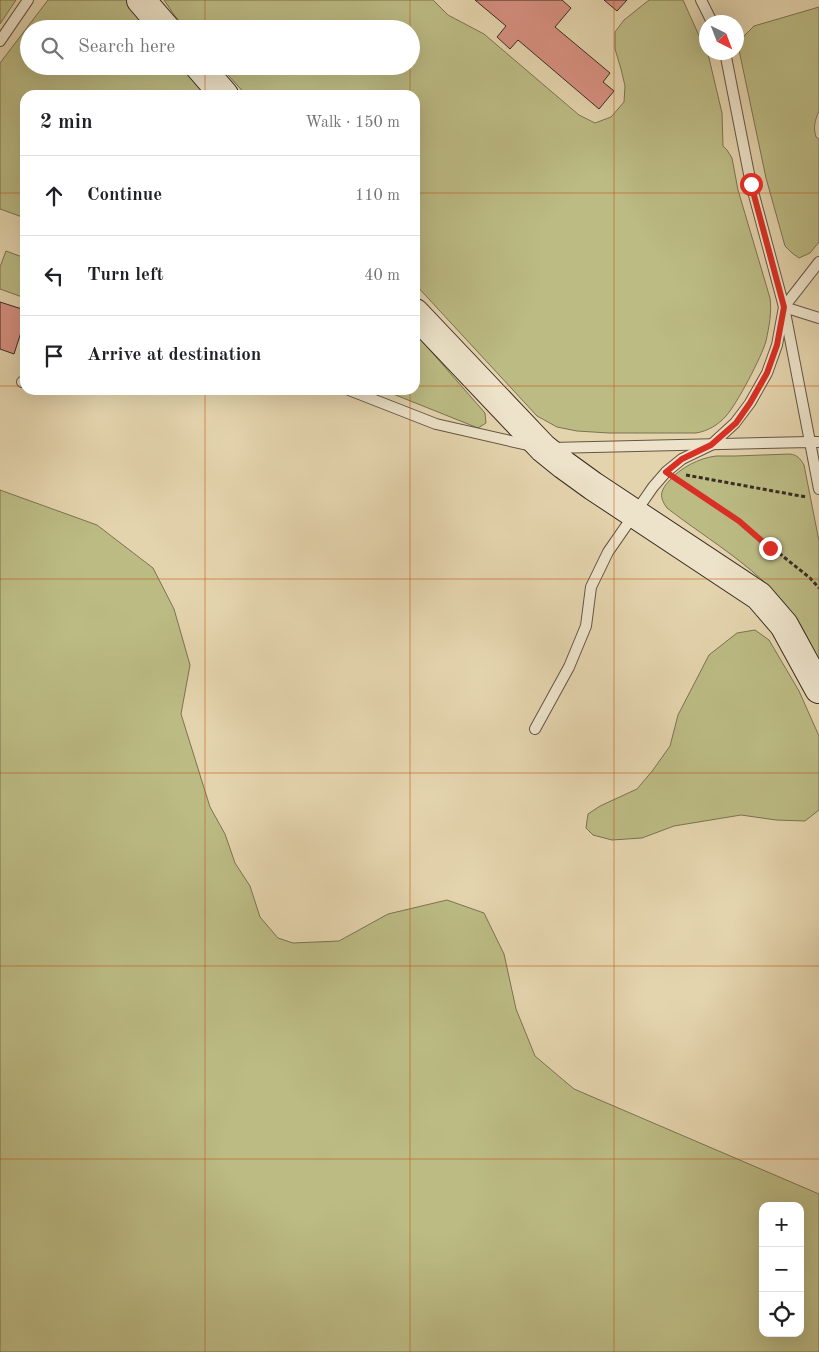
<!DOCTYPE html>
<meta charset="utf-8">
<style>
:root{--surface:#fff;--page:#f2f2f2;--text:#202124;--muted:#757577;--line:#e0e0e0}
body{margin:0;font-family:"Old Standard TT",serif;background:var(--page);color:var(--text)}
.controls{position:absolute;right:15px;bottom:15px;display:grid;overflow:hidden;border-radius:10px;box-shadow:0 5px 20px #0002}
.controls button{width:45px;height:45px;display:grid;place-items:center;padding:0;border:0;border-bottom:1px solid var(--line);background:var(--surface);color:var(--text);font:25px sans-serif}
.compass{position:absolute;left:699px;top:15px;width:45px;height:45px;border-radius:50%;background:var(--surface);box-shadow:0 5px 20px #0002;rotate:138deg}
.stop{position:absolute;width:15px;height:15px;margin:-11px;border:4px solid #d93025;border-radius:50%;background:#fff}
.stop.end{background:#d93025;border-color:#fff;box-shadow:0 1px 5px #0008}
.list{margin:0;padding:0;list-style:none}
h2{display:flex;justify-content:space-between;align-items:center;height:65px;margin:0;padding:0 20px;font-size:21px}
h2 small{font-size:16px;font-weight:400;color:var(--muted)}
.list li{display:grid;grid-template-columns:32px 1fr auto;gap:15px;align-items:center;box-sizing:border-box;height:80px;padding:0 20px;border-top:1px solid var(--line)}
.list b{display:block;font-size:19px;white-space:nowrap}
.list em{font-size:16px;font-style:normal;color:var(--muted)}
.icon{flex:none;width:28px;height:28px;fill:none;stroke:currentColor;stroke-width:2;stroke-linecap:round;stroke-linejoin:round}
.map{position:relative;flex:none;width:819px;height:1352px;overflow:hidden}
.search{position:absolute;background:var(--surface);box-shadow:0 5px 20px #0002;left:20px;top:20px;width:400px;height:55px;display:flex;align-items:center;gap:12px;box-sizing:border-box;padding:0 18px;border-radius:28px;color:var(--muted);font-size:19px}
.panel{position:absolute;background:var(--surface);box-shadow:0 5px 20px #0002;left:20px;top:90px;width:400px;height:305px;border-radius:15px}
.map>svg:first-child{display:block}
.green{fill:#bcbb84;stroke:#7b7353;fill-rule:evenodd}
.building{fill:#d79081;stroke:#3a2b22}
.lines{fill:none;stroke-linecap:round;stroke-linejoin:round}
.service-casing{stroke:#645545;stroke-width:12}
.secondary-casing{stroke:#3a2b22;stroke-width:30}
.path{stroke:#3a2b22;stroke-width:3;stroke-dasharray:4 2.5;stroke-linecap:butt}
.service{stroke:#ede3ca;stroke-width:10}
.secondary{stroke:#ede3ca;stroke-width:28}
.route{stroke:#d93025;stroke-width:6}
.grid{fill:none;stroke:#c55010;stroke-width:1;stroke-opacity:0.55}
</style>
<div class="map">
<svg width="819" height="1352" viewBox="0 0 819 1352">
<rect width="100%" height="100%" fill="#e4d4ad"/>
<filter id="stains"><feTurbulence type="fractalNoise" baseFrequency=".004" numOctaves="4"/><feColorMatrix values="0 0 0 0 .2 0 0 0 0 .09 0 0 0 0 .02 0 0 0 .5 -.17"/></filter>
<radialGradient id="worn" r=".72"><stop offset=".6" stop-color="#630" stop-opacity="0"/><stop offset="1" stop-color="#630" stop-opacity=".3"/></radialGradient>
<g class="green">
<path d="M0,0h16l-16,24z"/>
<path d="M48,0h78l24,29h-121v37h154l25,29h-183v123l-25,-9v-146z"/>
<path d="M164,0h269l15,15 36,19 95,81 16,8 16,-6 13,-15 1,-16 -4,-17 -6,-20v-17l9,-12 25,-20h34l26,58 13,55 1,33 4,4 5,8 6,32 32,108c2,14 -1,29 -4,43 -4,15 -29,63 -40,75 -8,9 -18,15 -30,17h-87l-32,-2 -20,-4 -20,-11 -122,-132v-189h-169l-26,-29h191v-37h-224l-12,-13z"/>
<path d="M819,7v104c-4,9 -6,16 -3,26l3,2v103l-9,11 -11,5 -7,-5 -7,-7 -19,-68 -27,-128 1,-8 5,-7 9,-9z"/>
<path d="M6,251l19,7v40l-25,-9v-22z"/>
<path d="M415,333l70,80 1,10 -8,5 -95,-38h32z"/>
<path d="M790,454c7,1 10,4 14,11l15,76v120c-8,-14 -14,-31 -24,-44 -33,-47 -84,-75 -128,-109 -8,-11 -7,-17 2,-27 11,-13 30,-23 47,-25 6,0 13,0 19,0 18,-1 37,-1 55,-2z"/>
<path d="M0,490l97,35 56,43 21,41 16,56 -9,49 29,93 15,27 10,29 15,23 10,31 18,21 15,5 46,-2 49,-27 59,-14 37,13 20,41 12,55 19,47 39,33 245,105v158h-819zM763,1206h37v127h-37z"/>
<path d="M755,630l14,10 30,51 20,45v74l-14,11 -29,-1 -35,-5 -67,11 -32,12 -30,2 -19,-5 -7,-7 2,-14 12,-8 37,-17 16,-19 17,-24 8,-31 31,-60 28,-22z"/>
</g>
<g class="building">
<path d="M475,0h87l9,8 -16,19 55,46 -7,9 11,9 -15,18 -81,-69 -8,9 -13,-12 9,-11z"/>
<path d="M604,0h23l-10,11z"/>
<path d="M0,302l25,8v10l-11,34 -14,-5z"/>
</g>
<g class="lines">
<g class="service-casing">
<g id="service">
<path d="M701,0l11,22"/>
<path d="M0,41l28,-41"/>
<path d="M725,52l26,132 33,123 35,-45"/>
<path d="M819,318l-35,-11 26,135h9"/>
<path d="M22,382l3,-2"/>
<path d="M349,390l87,34 96,22"/>
<path d="M551,448l259,-6 9,47"/>
<path d="M535,729l34,-62 17,-41 5,-39 17,-35 45,-65 13,-15 16,-13 29,-14 24,-22 15,-20 17,-30 10,-28 7,-38"/>
</g>
</g>
<g class="secondary-casing">
<g id="secondary">
<path d="M141,0l25,29"/>
<path d="M199,66l25,29"/>
<path d="M415,313l128,135 21,17 29,21 166,110 25,29 35,64"/>
</g>
</g>
<g class="path">
<path d="M686,475l120,22"/>
<path d="M679,481l60,40 71,57 9,10"/>
</g>
<use href="#service" class="service"/>
<use href="#secondary" class="secondary"/>
</g>
<g class="lines">
<path class="route" d="M751,184l33,123 -7,38 -10,28 -17,30 -14,20 -25,22 -29,14 -16,13 73,49 31,27"/>
</g>
<path class="grid" d="M205,0v29M410,0v29M614,0v1352M205,66v29M410,66v29M0,193h25M415,193h404M0,386h25M415,386h404M205,390v962M410,390v962M0,579h819M0,773h819M0,966h819M0,1159h819"/>
<rect width="100%" height="100%" filter="url(#stains)"/>
<rect width="100%" height="100%" fill="url(#worn)"/>
</svg>
<div class="controls">
<button>+</button>
<button>−</button>
<button><svg class="icon" aria-label="locate" viewBox="0 0 24 24"><circle cx="12" cy="12" r="6"/><path d="M12 2v4M12 18v4M2 12h4M18 12h4"/></svg></button>
</div>
<svg class="compass" viewBox="-18 -18 36 36"><path d="M0-13l5 13h-10z" fill="#e53935"/><path d="M0 13l5-13h-10z" fill="#757577"/></svg>
<div class="stop" style="left:751px;top:184px"></div>
<div class="stop end" style="left:770px;top:548px"></div>
<div class="search"><svg class="icon" aria-label="search" viewBox="0 0 24 24"><circle cx="10" cy="10" r="6"/><path d="M15 15l6 6"/></svg>Search here</div>
<section class="panel">
<h2>2 min<small>Walk · 150 m</small></h2>
<ul class="list">
<li><svg class="icon" aria-label="ahead" viewBox="0 0 24 24"><path d="M12 20V5M6 11l6-6 6 6"/></svg><div><b>Continue</b></div><em>110 m</em></li>
<li><svg class="icon" aria-label="left" viewBox="0 0 24 24"><path d="M17 20v-9H6M10 6l-5 5 5 5"/></svg><div><b>Turn left</b></div><em>40 m</em></li>
<li><svg class="icon" aria-label="arrive" viewBox="0 0 24 24"><path d="M6 21V4h12l-3 4 3 4H6"/></svg><div><b>Arrive at destination</b></div></li>
</ul>
</section>
</div>
